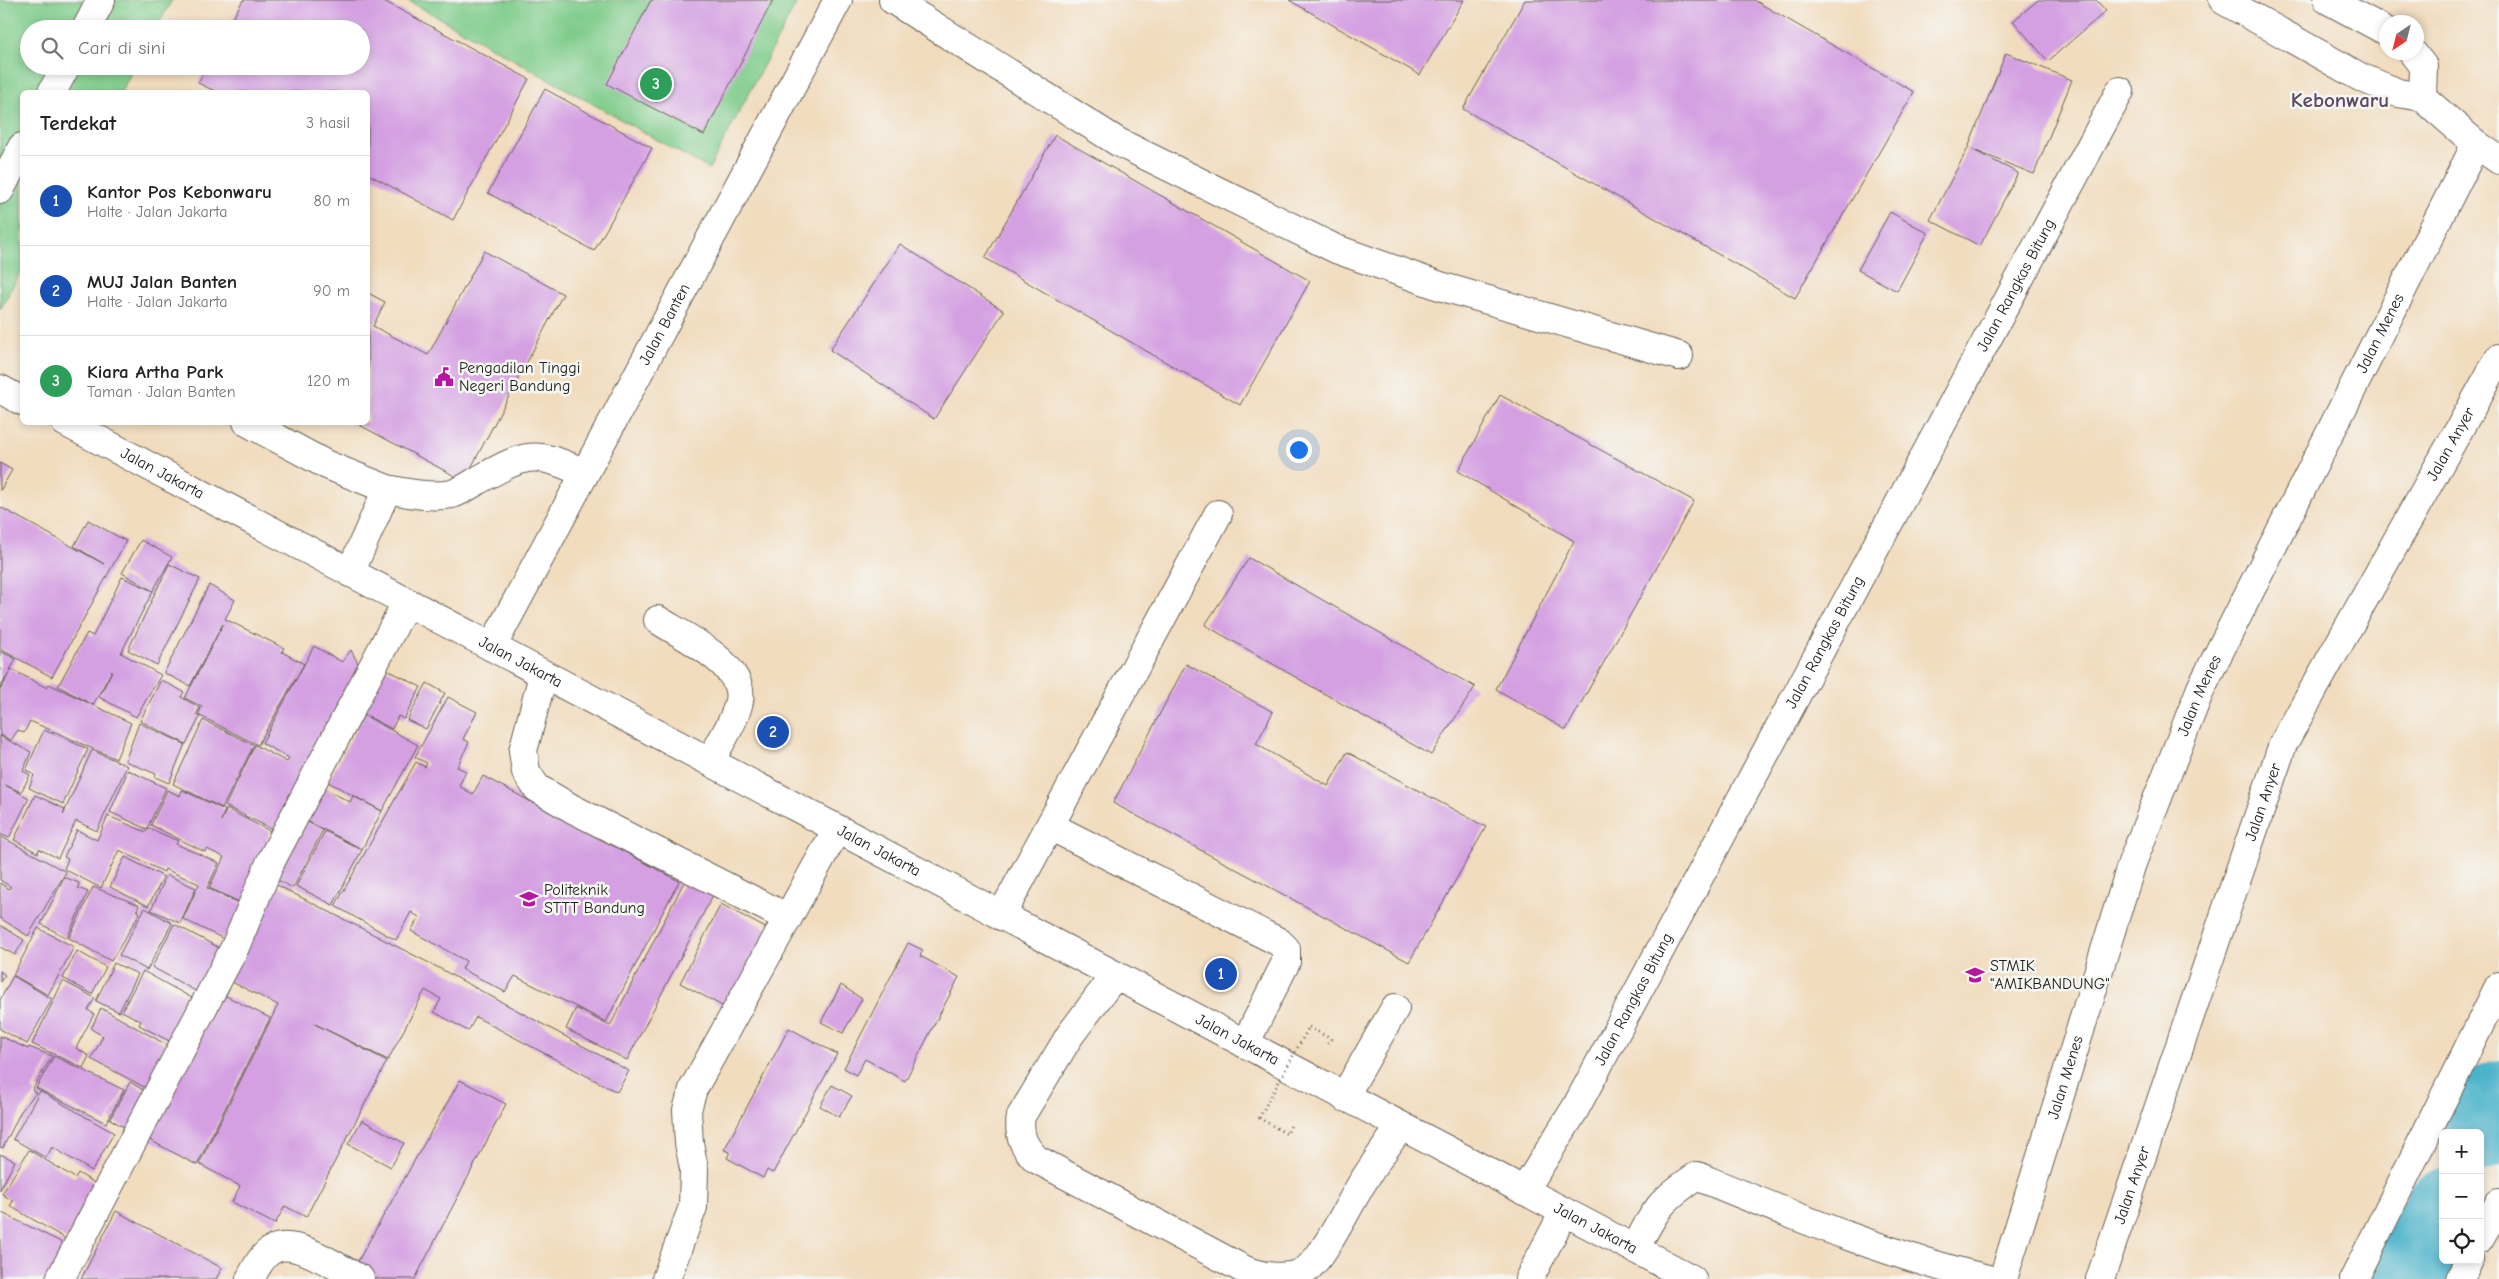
<!DOCTYPE html>
<html lang="id">
<meta charset="utf-8">
<style>
:root{--surface:#fff;--page:#f6f6f6;--text:#222;--muted:#767676;--line:#e0e0e0;--accent:#b5179e}
body{margin:0;font-family:"Comic Neue",sans-serif;background:var(--page);color:var(--text)}
.controls{position:absolute;right:15px;bottom:15px;display:grid;overflow:hidden;border-radius:8px;box-shadow:0 2px 8px #0003}
.controls button{width:45px;height:45px;display:grid;place-items:center;padding:0;border:0;border-bottom:1px solid var(--line);background:var(--surface);color:var(--text);font:25px sans-serif}
.compass{position:absolute;left:2379px;top:15px;width:45px;height:45px;border-radius:50%;background:var(--surface);box-shadow:0 2px 8px #0003;rotate:215deg}
.you{position:absolute;left:1298px;top:449px;width:18px;height:18px;margin:-12px;border:4px solid #fff;border-radius:50%;background:#1a73e8;box-shadow:0 0 0 8px #1a73e833}
.badge{display:grid;place-items:center;width:32px;height:32px;border-radius:50%;background:var(--accent);color:#fff;font-size:16px;font-weight:700}
.pin{position:absolute;translate:-50% -50%;border:2px solid #fff;box-shadow:0 1px 5px #0006}
.list{margin:0;padding:0;list-style:none}
h2{display:flex;justify-content:space-between;align-items:center;height:65px;margin:0;padding:0 20px;font-size:21px}
h2 small{font-size:16px;font-weight:400;color:var(--muted)}
.list li{display:grid;grid-template-columns:32px 1fr auto;gap:15px;align-items:center;box-sizing:border-box;height:90px;padding:0 20px;border-top:1px solid var(--line)}
.list b{display:block;font-size:19px;white-space:nowrap}
.list p{margin:0;font-size:16px;white-space:nowrap;color:var(--muted)}
.list em{font-size:16px;font-style:normal;color:var(--muted)}
.icon{flex:none;width:28px;height:28px;fill:none;stroke:currentColor;stroke-width:2;stroke-linecap:round;stroke-linejoin:round}
.map{position:relative;flex:none;width:2499px;height:1279px;overflow:hidden}
.search{position:absolute;background:var(--surface);box-shadow:0 2px 8px #0003;left:20px;top:20px;width:350px;height:55px;display:flex;align-items:center;gap:12px;box-sizing:border-box;padding:0 18px;border-radius:28px;color:var(--muted);font-size:19px}
.panel{position:absolute;background:var(--surface);box-shadow:0 2px 8px #0003;left:20px;top:90px;width:350px;height:335px;border-radius:8px}
.map>svg:first-child{display:block}
.green{fill:#7fcc8b;stroke:#4e7454}
.lines{fill:none;stroke-linecap:round;stroke-linejoin:round}
.river{stroke:#4cb3ca;stroke-width:76}
.building{fill:#d4a0e2}
.minor-casing{stroke:#675f55;stroke-width:30}
.major-casing{stroke:#675f55;stroke-width:30}
.path{stroke:#675f55;stroke-width:3;stroke-dasharray:1 4;stroke-linecap:butt}
.minor{stroke:#fff;stroke-width:28}
.major{stroke:#fff;stroke-width:28}
.path-bridge{stroke:#675f55;stroke-width:3;stroke-dasharray:1 4;stroke-linecap:butt}
.labels{text-anchor:middle;dominant-baseline:central;stroke-width:5;stroke-linejoin:round;paint-order:stroke}
.street-label{font-size:16px;fill:#1c1c1c;stroke:#f6f6f2}
.poi-label{font-size:16px;fill:#1c1c1c;stroke:#f6f6f2;text-anchor:start}
.district-label{font-size:21px;font-weight:bold;fill:#5c4a61;stroke:#f6f6f2}
</style>
<div class="map">
<svg width="2499" height="1279" viewBox="0 0 2499 1279">
<rect width="100%" height="100%" fill="#f6f6f2"/>
<filter id="ink" filterUnits="userSpaceOnUse"><feTurbulence type="fractalNoise" baseFrequency=".02" numOctaves="2"/><feDisplacementMap in="SourceGraphic" scale="10" xChannelSelector="R" yChannelSelector="G"/><feConvolveMatrix kernelMatrix="1 2 1 2 8 2 1 2 1" color-interpolation-filters="sRGB"/></filter>
<filter id="wash" filterUnits="userSpaceOnUse"><feTurbulence type="fractalNoise" baseFrequency=".0096" numOctaves="4" result="noise"/><feDisplacementMap in="SourceGraphic" scale="20" xChannelSelector="R" yChannelSelector="G"/><feGaussianBlur stdDeviation="1.12" result="paint"/><feColorMatrix in="noise" values="0 0 0 0 0 0 0 0 0 0 0 0 0 0 0 0 0 1.4 0 .05"/><feComposite in="paint" operator="in"/></filter>
<g filter="url(#wash)">
<rect width="100%" height="100%" fill="#f1dcbe"/>
<g class="green">
<path d="M0,0h172l-16,29h-127v37h106l-14,26h-99v177l-22,41z"/>
<path d="M407,0h391l-89,169z"/>
</g>
<g class="lines">
<g class="river">
<path d="M2480,1134l19,-36"/>
<path d="M2405,1279l38,-72"/>
</g>
</g>
<g id="blocks">
<g class="building">
<path d="M243,0h139l147,79 -76,141 -85,-46v-82h-151l-19,-9 9,-17h154v-37h-134z"/>
<path d="M651,0h122l-69,135 -97,-51z"/>
<path d="M1289,0h175l-44,75z"/>
<path d="M1525,0h229l160,92 -119,206 -332,-189z"/>
<path d="M2038,0h58l10,11 -58,50 -35,-40z"/>
<path d="M2006,53l66,27 -38,94 -63,-25 47,24 -38,73 -50,-26 38,-72z"/>
<path d="M545,89l107,59 -58,103 -106,-58z"/>
<path d="M1055,135l255,146 -70,124 -255,-147z"/>
<path d="M1890,212l38,21 -31,58 -39,-21z"/>
<path d="M900,244l104,67 -70,108 -104,-69z"/>
<path d="M484,251l79,43 -99,187 -110,-59h14v-129l17,9 -12,24 55,29z"/>
<path d="M1500,395l194,106 -128,229 -70,-41 78,-148 -116,-70z"/>
<path d="M0,463l12,7 -12,21z"/>
<path d="M0,507l104,57 -30,-18 14,-26 38,21 -74,136 -52,-28z"/>
<path d="M141,540l31,17 -19,34 -31,-18z"/>
<path d="M1249,558l226,129 -44,68 -226,-130z"/>
<path d="M169,564l31,15 -43,86 -29,-15z"/>
<path d="M122,577l31,14 -32,62 40,22 -25,42 -37,-20 13,-26 -19,34 -35,-19 29,-53 6,3z"/>
<path d="M209,585l26,15 -10,19 59,29 -2,4 22,12 -46,81 -60,-30 4,-8 -17,-9 38,-74 -33,62 -26,-13z"/>
<path d="M314,646l28,16 9,-12 11,21 -84,161 -53,-26 30,-61 32,17 2,-4 -27,-15z"/>
<path d="M0,651l16,8 -16,30z"/>
<path d="M1186,664l87,48 -17,32 72,42 19,-34 139,75 -77,135 -296,-159z"/>
<path d="M382,667l39,20 -17,32 -6,-3 -6,13 -33,-17z"/>
<path d="M11,669l36,19 2,-4 82,39 -15,36 -86,-38 -6,12 -6,-3 -7,10 -11,-5v-44z"/>
<path d="M161,680l23,12 -3,5 19,11 -4,7 4,2 -14,27 -46,-23z"/>
<path d="M427,683l18,10 -19,36 -19,-9z"/>
<path d="M448,697l29,15 -14,27 6,3 -12,25 9,4 -7,15 14,8 10,-18 196,105 -73,141 -91,-46 -10,16 -43,-23 4,-8 -55,-30 8,-14 -8,-5 -15,28 -61,-34 81,-144 9,5 2,-4 -12,-6z"/>
<path d="M364,715l54,30 -36,66 -54,-29z"/>
<path d="M203,720l51,25 -32,63 -49,-24z"/>
<path d="M139,723l46,21 -16,39 -14,-6 1,-3 -31,-13z"/>
<path d="M44,730l44,19 -25,55 -34,-16 5,-13 -8,-5z"/>
<path d="M0,736l31,16 -8,19 7,4 -9,17 -16,-7 24,13 -20,40 -9,-4z"/>
<path d="M92,750l35,16 -30,65 -21,-10 -18,37 -19,-9 -1,4 -24,-13 21,-45 30,14 -2,6z"/>
<path d="M128,770l38,18 -19,41 -37,-17z"/>
<path d="M316,784l34,18 3,-6 29,15 -20,38 -63,-32z"/>
<path d="M167,790l13,6 2,-6 43,20 -4,11 6,-12 43,22 -3,9 5,2 -26,63 -37,-17 15,-31 -17,-8 -2,3 -54,-27z"/>
<path d="M108,816l38,16 3,-4 29,13 -2,3 43,19 -12,25 41,19 -24,32 -41,-20 16,-35 -34,-15 -1,3 -45,-22 -18,38 -37,-19 4,-10 -4,-2 13,-27 20,10z"/>
<path d="M302,819l21,11 -30,58 -23,-12z"/>
<path d="M325,831l37,19 -29,55 -37,-19z"/>
<path d="M0,836l66,36 -38,64 -28,-18v-35l9,6 2,-2 -11,-7z"/>
<path d="M125,857l39,20 -16,29 -38,-19z"/>
<path d="M167,875l29,13 -16,35 -29,-13z"/>
<path d="M64,877l15,6 -1,5 10,4 -21,46 -26,-14z"/>
<path d="M685,880l28,15 -86,165 -61,-31 10,-21 34,18z"/>
<path d="M275,884l162,83 192,104 -12,21 -141,-75 -8,14 -34,-19 7,-13 -16,-9 -37,70 -75,-37 74,38 -81,156 -21,-11 -10,18 -43,-22 8,-16 -41,-22 79,-159 -50,-25z"/>
<path d="M93,887l46,18 -2,5 3,3 -29,48 -42,-23z"/>
<path d="M721,904l50,27 -45,77 -46,-25z"/>
<path d="M145,908l27,15 -25,47 -28,-15z"/>
<path d="M174,924l53,28 -24,43 -51,-28z"/>
<path d="M0,925l24,15 -9,15 -15,-8z"/>
<path d="M38,928l36,19 -26,48 -35,-20z"/>
<path d="M908,943l15,7 -3,6 39,21 -54,104 -40,-22 -9,16 -12,-7z"/>
<path d="M77,951l29,16 -14,27 -29,-16z"/>
<path d="M114,963l24,11 -19,38 -23,-11z"/>
<path d="M0,971l5,4 -5,7z"/>
<path d="M143,971l58,32 -24,42 -38,-20 2,-4 -19,-10z"/>
<path d="M13,976l39,23 -25,45 -27,-15v-29z"/>
<path d="M63,981l32,17 -7,12 6,4 -18,34 13,8 -6,12 -51,-24z"/>
<path d="M841,985l21,14 -19,34 -22,-11z"/>
<path d="M218,992l52,26 -73,147 -53,-28z"/>
<path d="M101,1008l73,41 -24,41 -59,-31 12,-23 -12,-7z"/>
<path d="M789,1028l48,26 -64,119 -6,-3 -4,8 -36,-20 3,-6 -6,-2z"/>
<path d="M0,1036l28,13 1,-2 23,9 -20,34 4,3 -15,18 -18,37 -3,-1z"/>
<path d="M54,1056l70,34 -18,33 -70,-35z"/>
<path d="M460,1080l46,24 -91,175h-37l-24,-11z"/>
<path d="M130,1082l20,12 -21,36 -19,-11z"/>
<path d="M832,1085l20,11 -13,21 -19,-11z"/>
<path d="M40,1091l74,42 -22,38 -40,-24 -6,11 -33,-19z"/>
<path d="M362,1120l42,23 -13,24 -43,-23z"/>
<path d="M29,1150l46,28 3,-5 20,12 -32,54 -56,-33 3,-5 -11,-7z"/>
<path d="M0,1154l15,7 -15,29z"/>
<path d="M116,1211l106,57 -6,11h-135z"/>
<path d="M0,1212l69,34 -16,33h-53z"/>
</g>
</g>
</g>
<g filter="url(#ink)">
<use href="#blocks" fill-opacity="0" stroke="#675f55" stroke-width="1"/>
<g class="lines">
<g class="minor-casing">
<g id="minor">
<path d="M893,0l225,142 218,107 104,37 239,70"/>
<path d="M2223,0l137,77 38,16 24,4 54,47 23,16"/>
<path d="M2328,0l58,31"/>
<path d="M86,29l15,-29"/>
<path d="M2412,52l11,14 -1,31"/>
<path d="M52,92l14,-26"/>
<path d="M0,190l22,-43"/>
<path d="M247,422l80,43 60,24 -37,84"/>
<path d="M387,489c21,4 43,9 65,5 10,-3 21,-11 30,-16 48,-27 54,-26 103,-5"/>
<path d="M658,620c25,16 88,45 81,81 -4,20 -19,42 -29,60"/>
<path id="s1" d="M492,647l346,-647"/>
<path d="M543,675l-20,76 3,21 11,16 36,21 215,109"/>
<path d="M1050,826l229,116 7,7v13l-41,82"/>
<path d="M1001,916l217,-402"/>
<path d="M1115,975l-45,60 -49,81c-3,18 2,30 15,43l209,111c16,7 37,9 55,4 23,-12 49,-71 64,-94 12,-19 24,-36 37,-54"/>
<path d="M1344,1097l51,-89"/>
<path id="s2" d="M1524,1191l51,-82 545,-1018"/>
<path d="M2480,1239l19,-36"/>
<path d="M1635,1249c20,-39 25,-49 62,-73 95,39 190,79 291,103"/>
<path d="M60,1279l175,-332 35,-84 136,-260"/>
<path d="M250,1279c6,-11 12,-25 24,-30 22,-11 66,20 86,30"/>
<path d="M666,1279l27,-72 1,-38 -5,-26 -2,-33 6,-21 144,-260"/>
<path d="M1529,1279l35,-67"/>
<path id="s3" d="M2003,1279l129,-416 69,-175 275,-544"/>
<path id="s4" d="M2100,1279l183,-535 216,-386"/>
<path d="M2354,1279l145,-293"/>
<path d="M2460,1279l9,-19"/>
</g>
</g>
<g class="major-casing">
<g id="major">
<path d="M0,389l22,12"/>
<path id="s5" d="M65,422l1627,857"/>
</g>
</g>
<g class="path">
<path d="M1309,1027l22,12 -4,6"/>
<path d="M1259,1118l28,16 4,-9"/>
</g>
<use href="#minor" class="minor"/>
<use href="#major" class="major"/>
<path class="path-bridge" d="M1259,1118l50,-91"/>
</g>
</g>
<defs>
<g id="civic-bare" transform="scale(1.5)"><path d="M-.6-6.5H3V-4.5H.6V-3L4-1V1h2V6H-6V1h2V-1L-.6-3ZM-1.2 2.5V6h2.4V2.5Z" fill="#b5179e" stroke="#f6f6f2" stroke-width="2.5" paint-order="stroke"/></g>
<g id="university-bare" transform="scale(1.5)"><path d="M0-5L7-2L0 1L-7-2ZM-4 1L0 2.5L4 1V4Q0 6-4 4Z" fill="#b5179e" stroke="#f6f6f2" stroke-width="2.5" paint-order="stroke"/></g>
</defs>
<g fill-rule="evenodd">
<use href="#civic-bare" x="444" y="377"/>
<use href="#university-bare" x="529" y="899"/>
<use href="#university-bare" x="1975" y="975"/>
</g>
<g class="labels">
<g class="street-label">
<text stroke="none"><textPath href="#s2" startOffset="1031">Jalan Rangkas Bitung</textPath></text>
<text stroke="none"><textPath href="#s1" startOffset="366">Jalan Banten</textPath></text>
<text stroke="none"><textPath href="#s3" startOffset="1021">Jalan Menes</textPath></text>
<text stroke="none"><textPath href="#s4" startOffset="909">Jalan Anyer</textPath></text>
<text stroke="none"><textPath href="#s5" startOffset="110">Jalan Jakarta</textPath></text>
<text stroke="none"><textPath href="#s2" startOffset="626">Jalan Rangkas Bitung</textPath></text>
<text stroke="none"><textPath href="#s5" startOffset="515">Jalan Jakarta</textPath></text>
<text stroke="none"><textPath href="#s3" startOffset="616">Jalan Menes</textPath></text>
<text stroke="none"><textPath href="#s4" startOffset="504">Jalan Anyer</textPath></text>
<text stroke="none"><textPath href="#s5" startOffset="920">Jalan Jakarta</textPath></text>
<text stroke="none"><textPath href="#s2" startOffset="221">Jalan Rangkas Bitung</textPath></text>
<text stroke="none"><textPath href="#s5" startOffset="1325">Jalan Jakarta</textPath></text>
<text stroke="none"><textPath href="#s3" startOffset="211">Jalan Menes</textPath></text>
<text stroke="none"><textPath href="#s4" startOffset="99">Jalan Anyer</textPath></text>
<text stroke="none"><textPath href="#s5" startOffset="1730">Jalan Jakarta</textPath></text>
</g>
<g class="poi-label">
<text x="459" y="368">Pengadilan Tinggi<tspan x="459" dy="18">Negeri Bandung</tspan></text>
<text x="544" y="890">Politeknik<tspan x="544" dy="18">STTT Bandung</tspan></text>
<text x="1990" y="966">STMIK<tspan x="1990" dy="18">"AMIKBANDUNG"</tspan></text>
</g>
<g class="district-label">
<text x="2340" y="100">Kebonwaru</text>
</g>
</g>
</svg>
<div class="controls">
<button>+</button>
<button>−</button>
<button><svg class="icon" aria-label="locate" viewBox="0 0 24 24"><circle cx="12" cy="12" r="6"/><path d="M12 2v4M12 18v4M2 12h4M18 12h4"/></svg></button>
</div>
<svg class="compass" viewBox="-18 -18 36 36"><path d="M0-13l5 13h-10z" fill="#e53935"/><path d="M0 13l5-13h-10z" fill="#767676"/></svg>
<div class="you"></div>
<div class="pin badge" style="left:1221px;top:974px;background:#1a4fb4">1</div>
<div class="pin badge" style="left:773px;top:732px;background:#1a4fb4">2</div>
<div class="pin badge" style="left:656px;top:84px;background:#2e9e5b">3</div>
<div class="search"><svg class="icon" aria-label="search" viewBox="0 0 24 24"><circle cx="10" cy="10" r="6"/><path d="M15 15l6 6"/></svg>Cari di sini</div>
<section class="panel">
<h2>Terdekat<small>3 hasil</small></h2>
<ul class="list">
<li><span class="badge" style="background:#1a4fb4">1</span><div><b>Kantor Pos Kebonwaru</b><p>Halte · Jalan Jakarta</p></div><em>80 m</em></li>
<li><span class="badge" style="background:#1a4fb4">2</span><div><b>MUJ Jalan Banten</b><p>Halte · Jalan Jakarta</p></div><em>90 m</em></li>
<li><span class="badge" style="background:#2e9e5b">3</span><div><b>Kiara Artha Park</b><p>Taman · Jalan Banten</p></div><em>120 m</em></li>
</ul>
</section>
</div>
